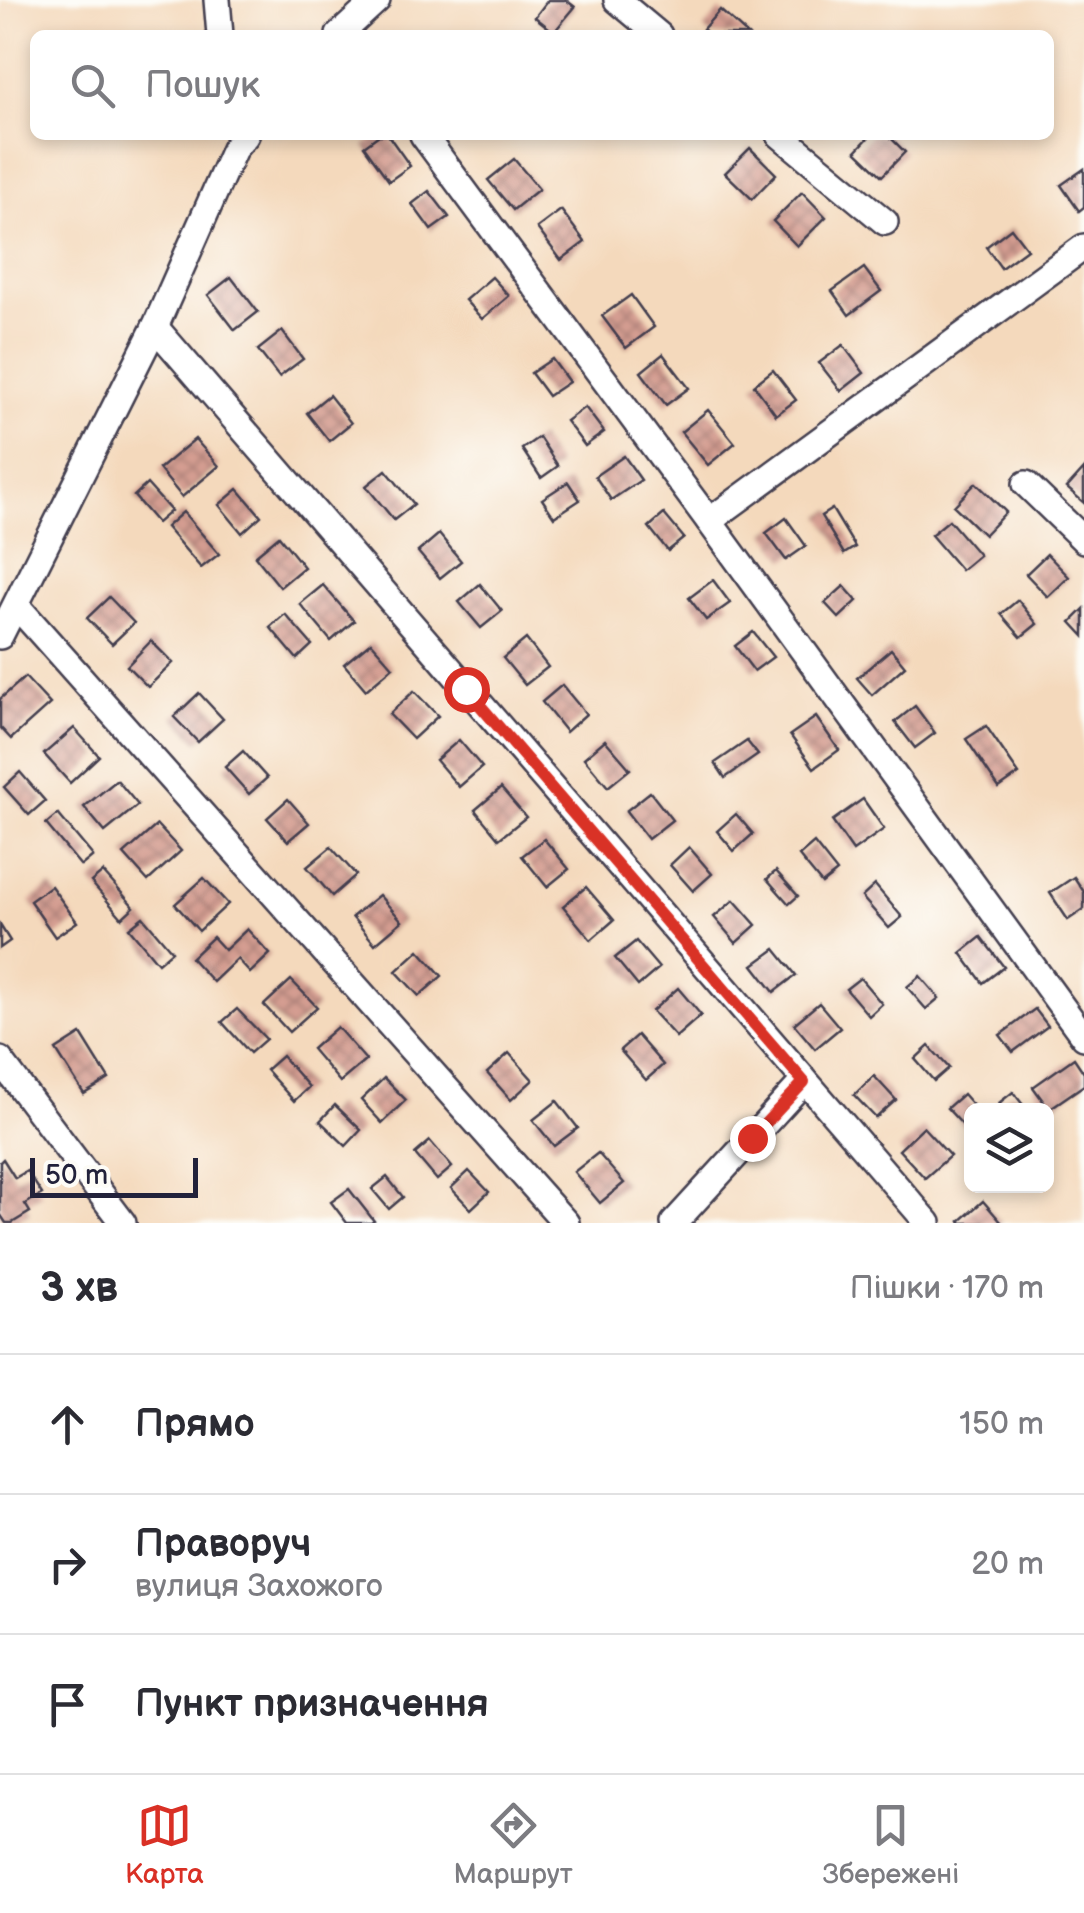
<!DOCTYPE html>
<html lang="uk">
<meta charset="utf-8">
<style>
:root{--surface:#fff;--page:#f2f2f3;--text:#2b2b33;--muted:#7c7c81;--line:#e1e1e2;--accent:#d93025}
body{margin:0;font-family:"Balsamiq Sans",sans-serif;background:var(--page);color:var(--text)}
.controls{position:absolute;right:30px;bottom:30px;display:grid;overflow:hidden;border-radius:15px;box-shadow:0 5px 15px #0003}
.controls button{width:90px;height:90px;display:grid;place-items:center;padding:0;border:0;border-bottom:2px solid var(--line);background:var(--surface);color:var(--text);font:50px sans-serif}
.scale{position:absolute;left:30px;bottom:25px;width:168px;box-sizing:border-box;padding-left:10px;border:5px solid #22223b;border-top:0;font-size:28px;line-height:35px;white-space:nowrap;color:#22223b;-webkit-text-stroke:8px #fdfcf7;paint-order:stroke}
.stop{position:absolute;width:30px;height:30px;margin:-22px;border:8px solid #d93025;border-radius:50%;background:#fff}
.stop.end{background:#d93025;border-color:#fff;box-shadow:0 2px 10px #0008}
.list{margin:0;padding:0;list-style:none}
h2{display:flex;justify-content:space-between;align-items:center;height:130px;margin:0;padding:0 40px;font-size:42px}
h2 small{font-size:32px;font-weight:400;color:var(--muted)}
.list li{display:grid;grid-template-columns:65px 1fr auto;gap:30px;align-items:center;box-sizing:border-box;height:140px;padding:0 40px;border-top:2px solid var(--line)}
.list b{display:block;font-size:38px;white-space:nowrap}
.list p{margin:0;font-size:32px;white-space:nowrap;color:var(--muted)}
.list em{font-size:32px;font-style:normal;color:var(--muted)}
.icon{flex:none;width:55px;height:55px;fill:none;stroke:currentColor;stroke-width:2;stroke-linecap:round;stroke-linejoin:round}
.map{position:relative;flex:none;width:1084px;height:1223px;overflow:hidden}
.search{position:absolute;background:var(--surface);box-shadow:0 5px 15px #0003;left:30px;right:30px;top:30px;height:110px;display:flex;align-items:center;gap:25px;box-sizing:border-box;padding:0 35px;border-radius:15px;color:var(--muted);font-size:38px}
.sheet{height:550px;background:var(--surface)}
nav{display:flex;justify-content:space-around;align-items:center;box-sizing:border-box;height:140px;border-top:2px solid var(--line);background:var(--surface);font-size:28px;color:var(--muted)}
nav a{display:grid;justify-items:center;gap:5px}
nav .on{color:var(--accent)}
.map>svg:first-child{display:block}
.building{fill:url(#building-cross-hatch)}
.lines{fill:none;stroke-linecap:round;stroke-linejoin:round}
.minor-casing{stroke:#423d4e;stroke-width:30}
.minor{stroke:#fff;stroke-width:25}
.route{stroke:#d93025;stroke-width:12}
</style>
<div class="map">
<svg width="1084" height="1223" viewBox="0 0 1084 1223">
<defs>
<pattern id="building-cross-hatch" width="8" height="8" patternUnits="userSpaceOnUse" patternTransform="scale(2.5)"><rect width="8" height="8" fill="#d49d91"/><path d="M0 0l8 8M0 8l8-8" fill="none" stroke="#ac8078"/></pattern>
</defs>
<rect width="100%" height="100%" fill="#fdfcf7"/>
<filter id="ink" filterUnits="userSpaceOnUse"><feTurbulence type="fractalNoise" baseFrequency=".01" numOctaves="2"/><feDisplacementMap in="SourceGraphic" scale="20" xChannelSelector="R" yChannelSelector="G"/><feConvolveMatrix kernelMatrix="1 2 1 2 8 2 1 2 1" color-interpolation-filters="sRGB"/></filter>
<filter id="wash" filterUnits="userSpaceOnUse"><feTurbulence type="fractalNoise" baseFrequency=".0048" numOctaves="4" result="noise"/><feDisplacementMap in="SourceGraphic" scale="40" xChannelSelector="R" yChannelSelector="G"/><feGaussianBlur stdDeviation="2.25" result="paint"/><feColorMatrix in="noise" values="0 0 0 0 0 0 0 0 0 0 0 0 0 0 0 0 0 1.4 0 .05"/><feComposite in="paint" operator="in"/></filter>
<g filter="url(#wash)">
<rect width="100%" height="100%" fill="#f4d9bc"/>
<g id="blocks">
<g class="building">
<path d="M548,0h18l9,7 -21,25 -19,-15z"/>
<path d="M720,10l28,25h-38l-7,-6z"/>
<path d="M379,135h9l22,31 -21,15 -25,-35z"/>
<path d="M871,135h17l17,17 -23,24 -26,-25z"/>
<path d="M750,148l26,26 -24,25 -27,-26z"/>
<path d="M514,159l25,30 -26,21 -25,-30z"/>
<path d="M1084,169v38l-5,4 -18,-26z"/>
<path d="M429,191l20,26 -18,13 -19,-26z"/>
<path d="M802,192l24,25 -29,29 -24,-25z"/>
<path d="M561,210l24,32 -24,18 -24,-32z"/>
<path d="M1011,228l16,21 -26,19 -15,-21z"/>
<path d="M864,268l17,23 -32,24 -17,-24z"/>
<path d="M231,277l27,35 -23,18 -27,-35z"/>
<path d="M492,277l17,19 -27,23 -17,-19z"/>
<path d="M631,295l23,32 -28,21 -24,-32z"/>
<path d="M282,331l21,28 -24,18 -21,-27z"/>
<path d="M843,345l21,28 -23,18 -22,-28z"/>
<path d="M663,354l26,34 -23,17 -25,-33z"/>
<path d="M552,359l17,23 -21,14 -17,-23z"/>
<path d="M773,370l23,30 -20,15 -22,-30z"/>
<path d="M329,395l22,28 -22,18 -22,-28z"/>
<path d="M585,407l19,25 -19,14 -19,-25z"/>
<path d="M708,410l27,33 -27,22 -27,-33z"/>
<path d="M539,437l19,29 -17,12 -19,-29z"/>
<path d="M195,439l24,27 -37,31 -23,-28z"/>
<path d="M624,456l17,24 -30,20 -16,-24z"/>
<path d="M1084,469v34l-17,-15z"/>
<path d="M386,470l28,34 -20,16 -28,-34z"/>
<path d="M568,482l12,18 -26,17 -12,-18z"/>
<path d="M976,483l30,29 -22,23 -30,-29z"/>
<path d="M147,484l24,27 -14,12 -23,-27z"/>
<path d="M238,489l23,27 -19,17 -23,-28z"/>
<path d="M832,509l23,38 -11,7 -23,-38z"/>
<path d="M183,512l36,42 -18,14 -35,-41z"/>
<path d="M664,514l20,24 -16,13 -19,-24z"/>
<path d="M786,518l20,28 -20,14 -20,-27z"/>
<path d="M949,520l30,35 -18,15 -30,-35z"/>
<path d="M439,534l22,27 -21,17 -22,-26z"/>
<path d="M279,536l25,31 -24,20 -25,-31z"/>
<path d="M1047,554l22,23 -21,20 -22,-23z"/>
<path d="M713,580l17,23 -24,17 -17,-22z"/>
<path d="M480,584l22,27 -21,17 -22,-26z"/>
<path d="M323,585l31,36 -23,20 -31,-37z"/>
<path d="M844,586l13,15 -18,17 -14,-15z"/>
<path d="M109,597l25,26 -22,21 -25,-26z"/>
<path d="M1018,600l19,24 -16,13 -20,-23z"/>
<path d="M1084,609v27l-13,-14z"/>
<path d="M285,614l27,31 -15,14 -27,-32z"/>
<path d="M753,632l20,25 -19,14 -19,-25z"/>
<path d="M526,639l22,28 -23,18 -22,-27z"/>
<path d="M151,641l22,22 -25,24 -21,-21z"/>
<path d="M371,642l22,25 -27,23 -22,-26z"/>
<path d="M891,649l14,17 -33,29 -15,-17z"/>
<path d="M25,677l25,27 -39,35 -11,-12v-28z"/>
<path d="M562,685l24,29 -20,18 -24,-30z"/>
<path d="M414,691l24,25 -25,23 -24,-25z"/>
<path d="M199,693l24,26 -25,23 -24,-25z"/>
<path d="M915,706l20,27 -20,15 -20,-26z"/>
<path d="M816,717l23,33 -25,18 -24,-33z"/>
<path d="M986,726l33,48 -20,14 -33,-49z"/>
<path d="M74,728l25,28 -29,27 -26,-29z"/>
<path d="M459,740l23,27 -23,20 -23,-27z"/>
<path d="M605,740l25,29 -22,18 -24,-29z"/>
<path d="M747,741l11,14 -33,23 -10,-15z"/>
<path d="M243,751l24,27 -18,16 -24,-27z"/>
<path d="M20,772l25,29 -16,14 -25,-28z"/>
<path d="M117,780l21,25 -33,27 -21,-25z"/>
<path d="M501,788l25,29 -27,22 -24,-29z"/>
<path d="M650,792l22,28 -24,19 -22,-28z"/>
<path d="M288,799l21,24 -21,18 -21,-23z"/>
<path d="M863,799l21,30 -31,22 -21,-30z"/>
<path d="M58,814l35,42 -12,10 -35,-42z"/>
<path d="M736,814l17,20 -19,17 -17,-20z"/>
<path d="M157,825l24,26 -33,30 -24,-27z"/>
<path d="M544,839l25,30 -22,18 -25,-31z"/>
<path d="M814,843l23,29 -15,12 -23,-28z"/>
<path d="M331,847l25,28 -24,21 -25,-29z"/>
<path d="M689,847l23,27 -19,17 -23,-26z"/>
<path d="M776,871l22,25 -9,8 -22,-25z"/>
<path d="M103,872l31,35 -12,11 -31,-36z"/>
<path d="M1074,877l10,15v17l-16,11 -18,-27z"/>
<path d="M204,878l24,26 -29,27 -24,-27z"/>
<path d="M875,885l27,32 -13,11 -27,-31z"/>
<path d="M51,886l26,36 -22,15 -25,-36z"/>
<path d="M586,887l28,33 -23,20 -28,-34z"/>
<path d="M379,895l23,26 -27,23 -23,-27z"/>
<path d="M734,900l22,25 -20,18 -22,-26z"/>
<path d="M143,917l29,34 -14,12 -29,-35z"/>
<path d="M0,925l10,16 -10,7z"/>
<path d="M247,929l23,25 -20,19 -13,-14 -24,23 -22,-24 22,-21 12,13z"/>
<path d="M981,937l23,30 -21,16 -22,-30z"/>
<path d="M636,941l23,27 -21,18 -23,-28z"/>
<path d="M775,949l21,26 -22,17 -21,-27z"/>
<path d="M419,950l23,26 -23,20 -23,-25z"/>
<path d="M920,976l19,22 -13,11 -19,-22z"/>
<path d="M860,978l22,26 -13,12 -23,-27z"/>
<path d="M291,980l26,27 -28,25 -25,-27z"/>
<path d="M678,988l23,27 -25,22 -24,-26z"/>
<path d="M819,1003l21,25 -25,21 -21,-25z"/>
<path d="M237,1009l29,30 -16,14 -28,-31z"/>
<path d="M1035,1009l13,17 -35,26 -13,-17z"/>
<path d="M337,1027l29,33 -26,22 -28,-33z"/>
<path d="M81,1034l28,45 -25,15 -28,-44z"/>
<path d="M637,1035l26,30 -17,15 -26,-30z"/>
<path d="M929,1046l20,22 -15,13 -19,-22z"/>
<path d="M509,1053l24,27 -22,20 -24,-27z"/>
<path d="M282,1056l27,31 -15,14 -28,-31z"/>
<path d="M1074,1058l10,15v12l-35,24 -16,-22z"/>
<path d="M874,1076l22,24 -20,18 -22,-23z"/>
<path d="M384,1078l22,22 -24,23 -21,-23z"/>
<path d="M1013,1092l14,18h-22l-6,-7z"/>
<path d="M963,1094l14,16h-5v25l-25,-27z"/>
<path d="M557,1101l21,27 -24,18 -21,-26z"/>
<path d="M335,1105l26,25 -15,16 -26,-25z"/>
<path d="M923,1127l27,29 -25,22 -26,-28z"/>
<path d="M430,1141l22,26 -15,13 -22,-26z"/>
<path d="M598,1153l26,30 -24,20 -26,-31z"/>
<path d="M3,1159l12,19 12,-7 15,23 -17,10 5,8 -18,11h-6l-6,-9v-52z"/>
<path d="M469,1171l20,21 -18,17 -20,-21z"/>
<path d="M387,1177l16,20 -14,12 -17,-20z"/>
<path d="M349,1189l25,32 -3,2h-24l-16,-21z"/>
<path d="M983,1201l19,22h-40l-2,-2z"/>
</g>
</g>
</g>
<g filter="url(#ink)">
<use href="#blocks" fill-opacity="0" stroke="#423d4e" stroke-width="2.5"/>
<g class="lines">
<g class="minor-casing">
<g id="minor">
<path d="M217,0l3,35"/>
<path d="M617,0l42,35"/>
<path d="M339,35l38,-35"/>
<path d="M423,135l286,386 375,516"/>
<path d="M780,135l105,87"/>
<path d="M155,327l773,896"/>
<path d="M1026,484l58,56"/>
<path d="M709,521l375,-274"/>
<path d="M17,606l549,617"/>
<path d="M0,636l155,-309 79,-178 12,-14"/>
<path d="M0,1060l123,163"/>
<path d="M674,1223l130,-142"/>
</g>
</g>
<use href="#minor" class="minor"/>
</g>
</g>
<g class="lines" filter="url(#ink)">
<path class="route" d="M466,689l338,393 -52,56"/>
</g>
</svg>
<div class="controls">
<button><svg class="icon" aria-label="layers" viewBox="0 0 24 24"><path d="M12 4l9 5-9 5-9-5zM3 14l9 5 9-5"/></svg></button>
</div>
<div class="scale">50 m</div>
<div class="stop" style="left:466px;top:689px"></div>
<div class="stop end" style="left:752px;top:1138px"></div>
<div class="search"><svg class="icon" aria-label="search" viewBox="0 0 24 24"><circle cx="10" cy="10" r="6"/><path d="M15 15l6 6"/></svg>Пошук</div>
</div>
<section class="sheet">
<h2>3 хв<small>Пішки · 170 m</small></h2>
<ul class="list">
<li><svg class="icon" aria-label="ahead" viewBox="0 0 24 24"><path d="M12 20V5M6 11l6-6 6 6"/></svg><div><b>Прямо</b></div><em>150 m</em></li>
<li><svg class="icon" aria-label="right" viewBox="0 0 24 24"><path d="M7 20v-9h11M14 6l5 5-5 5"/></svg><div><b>Праворуч</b><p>вулиця Захожого</p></div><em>20 m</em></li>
<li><svg class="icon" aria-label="arrive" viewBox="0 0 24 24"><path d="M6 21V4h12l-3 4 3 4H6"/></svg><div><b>Пункт призначення</b></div></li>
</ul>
</section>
<nav>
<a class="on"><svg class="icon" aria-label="map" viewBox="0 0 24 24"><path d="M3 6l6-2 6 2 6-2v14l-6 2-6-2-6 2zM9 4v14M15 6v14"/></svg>Карта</a>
<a><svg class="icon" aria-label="directions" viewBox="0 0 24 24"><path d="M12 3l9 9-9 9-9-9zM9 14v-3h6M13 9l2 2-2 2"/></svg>Маршрут</a>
<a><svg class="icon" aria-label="saved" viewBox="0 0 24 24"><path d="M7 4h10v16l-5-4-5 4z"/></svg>Збережені</a>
</nav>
